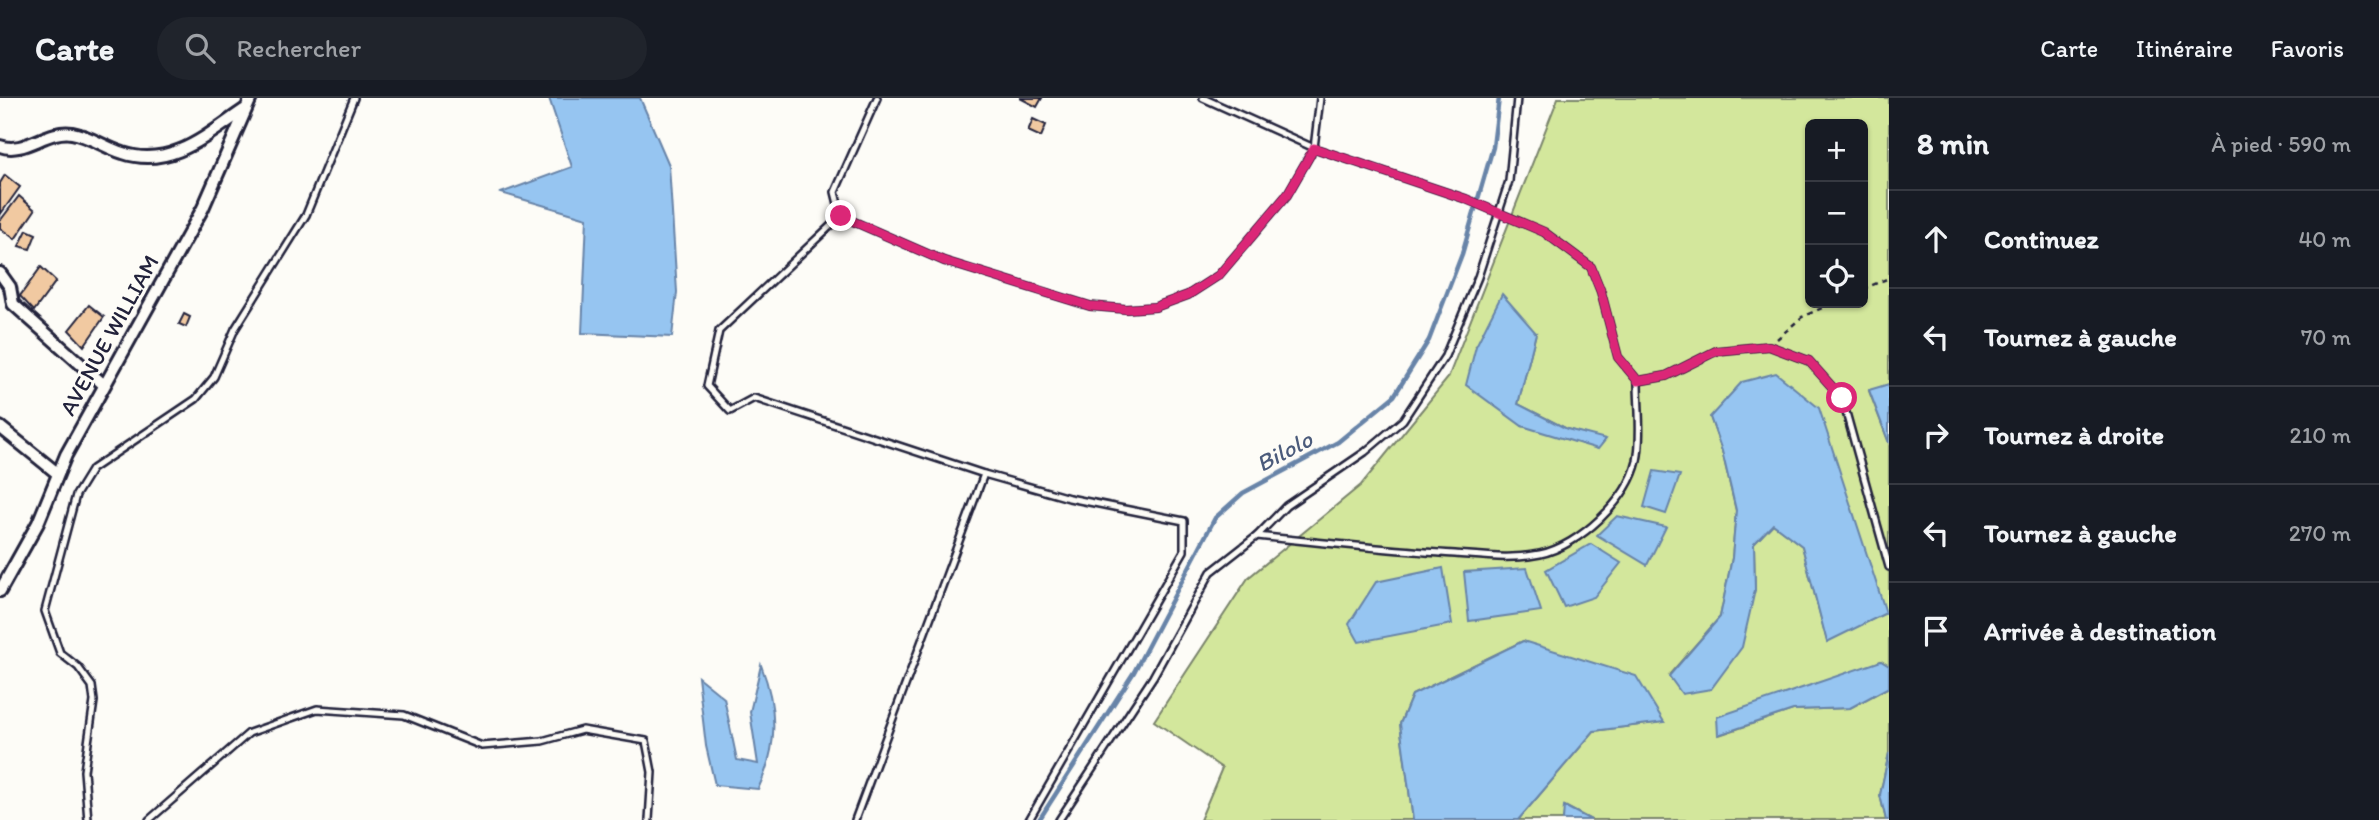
<!DOCTYPE html>
<html lang="fr">
<meta charset="utf-8">
<style>
:root{--surface:#171b24;--page:#20242c;--text:#f1f3f6;--muted:#9ea1a6;--line:#363941}
body{margin:0;font-family:Itim,sans-serif;background:var(--page);color:var(--text)}
.controls{position:absolute;right:21px;top:21px;display:grid;overflow:hidden;border-radius:10px;box-shadow:0 2px 5px #0004}
.controls button{width:63px;height:63px;display:grid;place-items:center;padding:0;border:0;border-bottom:2px solid var(--line);background:var(--surface);color:var(--text);font:35px sans-serif}
.stop{position:absolute;width:21px;height:21px;margin:-16px;border:5px solid #db2777;border-radius:50%;background:#fff}
.stop.end{background:#db2777;border-color:#fff;box-shadow:0 2px 7px #0008}
.list{margin:0;padding:0;list-style:none}
h2{display:flex;justify-content:space-between;align-items:center;height:91px;margin:0;padding:0 28px;font-size:30px}
h2 small{font-size:23px;font-weight:400;color:var(--muted)}
.list li{display:grid;grid-template-columns:46px 1fr auto;gap:21px;align-items:center;box-sizing:border-box;height:98px;padding:0 28px;border-top:2px solid var(--line)}
.list b{display:block;font-size:26px;white-space:nowrap}
.list em{font-size:23px;font-style:normal;color:var(--muted)}
.icon{flex:none;width:38px;height:38px;fill:none;stroke:currentColor;stroke-width:2;stroke-linecap:round;stroke-linejoin:round}
.map{position:relative;flex:none;width:1889px;height:722px;overflow:hidden}
header{display:flex;align-items:center;gap:42px;box-sizing:border-box;height:98px;padding:0 35px;background:var(--surface);border-bottom:2px solid var(--line)}
header strong{font-size:33px}
nav{display:flex;gap:38px;margin-inline-start:auto;font-size:24px}
.search{width:490px;height:63px;background:var(--page);display:flex;align-items:center;gap:18px;box-sizing:border-box;padding:0 24px;border-radius:38px;color:var(--muted);font-size:26px}
main{display:flex}
aside{flex:1;background:var(--surface)}
.map>svg:first-child{display:block}
.green{fill:#d3e79c;stroke:#7a846c;stroke-width:2;fill-rule:evenodd}
.water{fill:#96c5f1;stroke:#6884a8;stroke-width:2}
.lines{fill:none;stroke-linecap:round;stroke-linejoin:round}
.stream{stroke:#6884a8;stroke-width:4.5}
.building{fill:#f1c9a1;stroke:#22223b;stroke-width:2}
.lane-casing{stroke:#22223b;stroke-width:10}
.street-casing{stroke:#22223b;stroke-width:16}
.path{stroke:#22223b;stroke-width:2.5;stroke-dasharray:5 5;stroke-linecap:butt}
.lane{stroke:#fdfcf7;stroke-width:5}
.street{stroke:#fdfcf7;stroke-width:10}
.route{stroke:#db2777;stroke-width:9}
.labels{text-anchor:middle;dominant-baseline:central;stroke-width:6;stroke-linejoin:round;paint-order:stroke}
.street-label{font-size:23px;fill:#22223b;stroke:#fdfcf7}
.water-label{font-size:24px;font-style:italic;fill:#4b5b7b;stroke:#fdfcf7}
</style>
<header>
<strong>Carte</strong>
<div class="search"><svg class="icon" aria-label="search" viewBox="0 0 24 24"><circle cx="10" cy="10" r="6"/><path d="M15 15l6 6"/></svg>Rechercher</div>
<nav><a>Carte</a><a>Itinéraire</a><a>Favoris</a></nav>
</header>
<main>
<div class="map">
<svg width="1889" height="722" viewBox="0 0 1889 722">
<rect width="100%" height="100%" fill="#fdfcf7"/>
<filter id="ink" filterUnits="userSpaceOnUse"><feTurbulence type="fractalNoise" baseFrequency=".0143" numOctaves="2"/><feDisplacementMap in="SourceGraphic" scale="14" xChannelSelector="R" yChannelSelector="G"/><feConvolveMatrix kernelMatrix="1 2 1 2 8 2 1 2 1" color-interpolation-filters="sRGB"/></filter>
<g filter="url(#ink)">
<path class="green" d="M1558,0h331v286l-20,7 20,52v223l-8,-5 -162,74 74,-25 57,-2 39,-21v66l-9,42 6,25h-295l-26,-14 -2,14h-45l76,-89 69,-9 -140,-81 -111,54 -12,29 13,96h-213l22,-52 -68,-47 94,-143 113,-93 87,-107zM1810,26h53v179h-53zM1536,235l-18,71 49,25 38,11 -83,-14 -46,-80zM1710,319l176,196 -59,28 -25,-95 -29,-22 -19,20 1,46 -86,85 51,-58 12,-59 4,-47 -14,-60z"/>
<g class="water">
<path d="M549,0h91l29,67 8,127 -5,45 -90,-4 5,-115 -86,-25 71,-26z"/>
<path d="M1502,196l34,39 -18,71 49,25 39,10 -8,10 -76,-23 -56,-41 10,-39z"/>
<path d="M1776,275l43,35 67,205 -59,29 -25,-96 -29,-22 -19,20 1,46 -13,57 -31,42 -29,5 -13,-18 51,-59 12,-59 4,-48 -14,-59 -12,-34 32,-35z"/>
<path d="M1889,286v59l-20,-53z"/>
<path d="M1654,373l26,4 -14,39 -22,-7z"/>
<path d="M1617,418l49,11 -19,38 -50,-30z"/>
<path d="M1591,446l30,19 -27,34 -30,10 -18,-37z"/>
<path d="M1443,470l9,56 -93,18 -10,-18 27,-42z"/>
<path d="M1527,470l14,43 -72,10 -5,-49z"/>
<path d="M1523,543l113,35 28,46 -70,9 -76,89h-105l-13,-96 12,-29z"/>
<path d="M1881,563l8,5v21l-39,21 -57,2 -75,25 -1,-18z"/>
<path d="M761,567c17,44 17,82 -3,124l-43,-4 -9,-39 -8,-69 26,21 13,62 21,4 -8,-52z"/>
<path d="M1889,655v67h-3l-6,-25z"/>
<path d="M1564,708l27,14h-28z"/>
</g>
<g class="lines">
<path class="stream" d="M1039,722l95,-148 81,-154 28,-25 95,-51 56,-46 35,-56 33,-86 31,-107 6,-49"/>
</g>
<g class="building">
<path d="M1020,0h22l-5,9z"/>
<path d="M1033,21l13,6 -5,12 -13,-6z"/>
<path d="M5,77l15,12 -20,28v-32z"/>
<path d="M19,98l16,14 -20,29 -15,-11v-7z"/>
<path d="M27,132l9,4 -6,15 -11,-3z"/>
<path d="M41,169l15,14 -22,30 -14,-15z"/>
<path d="M89,207l15,12 -20,29 -15,-16z"/>
<path d="M184,216l6,3 -4,10 -7,-3z"/>
</g>
<g class="lines">
<g class="lane-casing">
<g id="lane">
<path d="M877,0l-42,94 6,24 103,45 146,45 36,3 29,-2 33,-12 31,-20 68,-80 27,-47 6,-50"/>
<path d="M1203,0l111,50 152,51 78,33 47,35 10,25 17,65 20,24 28,-5 50,-25 53,-5 40,15 33,37 47,169"/>
<path d="M841,118l-122,115 -12,55 23,25 24,-13 230,76 85,24 115,23v30l-155,269"/>
<path d="M1257,438c66,7 132,14 198,18 28,2 57,6 85,0 39,-8 88,-54 97,-93 5,-25 1,-55 1,-80"/>
<path d="M88,722l-4,-49 10,-70 -2,-15 -14,-19 -18,-14 -15,-42 31,-116 16,-26 104,-70 18,-22 21,-48 71,-114 48,-117"/>
<path d="M149,722l100,-87 68,-24 87,6 78,31 60,-5 40,-11 64,11 6,31 -3,48"/>
<path d="M855,722l129,-346"/>
<path d="M1059,722l94,-143 58,-105 46,-36 29,-30 79,-54 38,-32 42,-64 33,-79 31,-96 8,-83"/>
</g>
</g>
<g class="street-casing">
<g id="street">
<path d="M0,48c25,9 46,-17 72,-13 18,3 34,15 51,20 47,16 84,-18 121,-43"/>
<path d="M0,175l10,14 3,17 91,81"/>
<path d="M0,329l57,46"/>
<path d="M0,493l38,-68 28,-68 137,-247 48,-110"/>
</g>
</g>
<g class="path">
<path d="M1863,191l26,-11"/>
<path d="M1777,241l25,-22 31,-14"/>
</g>
<use href="#lane" class="lane"/>
<use href="#street" class="street"/>
</g>
</g>
<g class="lines" filter="url(#ink)">
<path class="route" d="M841,118l103,45 146,45 36,3 29,-2 33,-12 31,-20 68,-80 27,-47 152,51 78,33 47,35 10,25 17,65 20,24 28,-5 50,-25 53,-5 40,15 33,37"/>
</g>
<g class="labels">
<g class="street-label">
<text transform="translate(109 237) rotate(-61)">AVENUE WILLIAM</text>
</g>
<g class="water-label">
<text transform="translate(1284 353) rotate(-28)">Bilolo</text>
</g>
</g>
</svg>
<div class="controls">
<button>+</button>
<button>−</button>
<button><svg class="icon" aria-label="locate" viewBox="0 0 24 24"><circle cx="12" cy="12" r="6"/><path d="M12 2v4M12 18v4M2 12h4M18 12h4"/></svg></button>
</div>
<div class="stop" style="left:1842px;top:300px"></div>
<div class="stop end" style="left:841px;top:118px"></div>
</div>
<aside>
<h2>8 min<small>À pied · 590 m</small></h2>
<ul class="list">
<li><svg class="icon" aria-label="ahead" viewBox="0 0 24 24"><path d="M12 20V5M6 11l6-6 6 6"/></svg><div><b>Continuez</b></div><em>40 m</em></li>
<li><svg class="icon" aria-label="left" viewBox="0 0 24 24"><path d="M17 20v-9H6M10 6l-5 5 5 5"/></svg><div><b>Tournez à gauche</b></div><em>70 m</em></li>
<li><svg class="icon" aria-label="right" viewBox="0 0 24 24"><path d="M7 20v-9h11M14 6l5 5-5 5"/></svg><div><b>Tournez à droite</b></div><em>210 m</em></li>
<li><svg class="icon" aria-label="left" viewBox="0 0 24 24"><path d="M17 20v-9H6M10 6l-5 5 5 5"/></svg><div><b>Tournez à gauche</b></div><em>270 m</em></li>
<li><svg class="icon" aria-label="arrive" viewBox="0 0 24 24"><path d="M6 21V4h12l-3 4 3 4H6"/></svg><div><b>Arrivée à destination</b></div></li>
</ul>
</aside>
</main>
